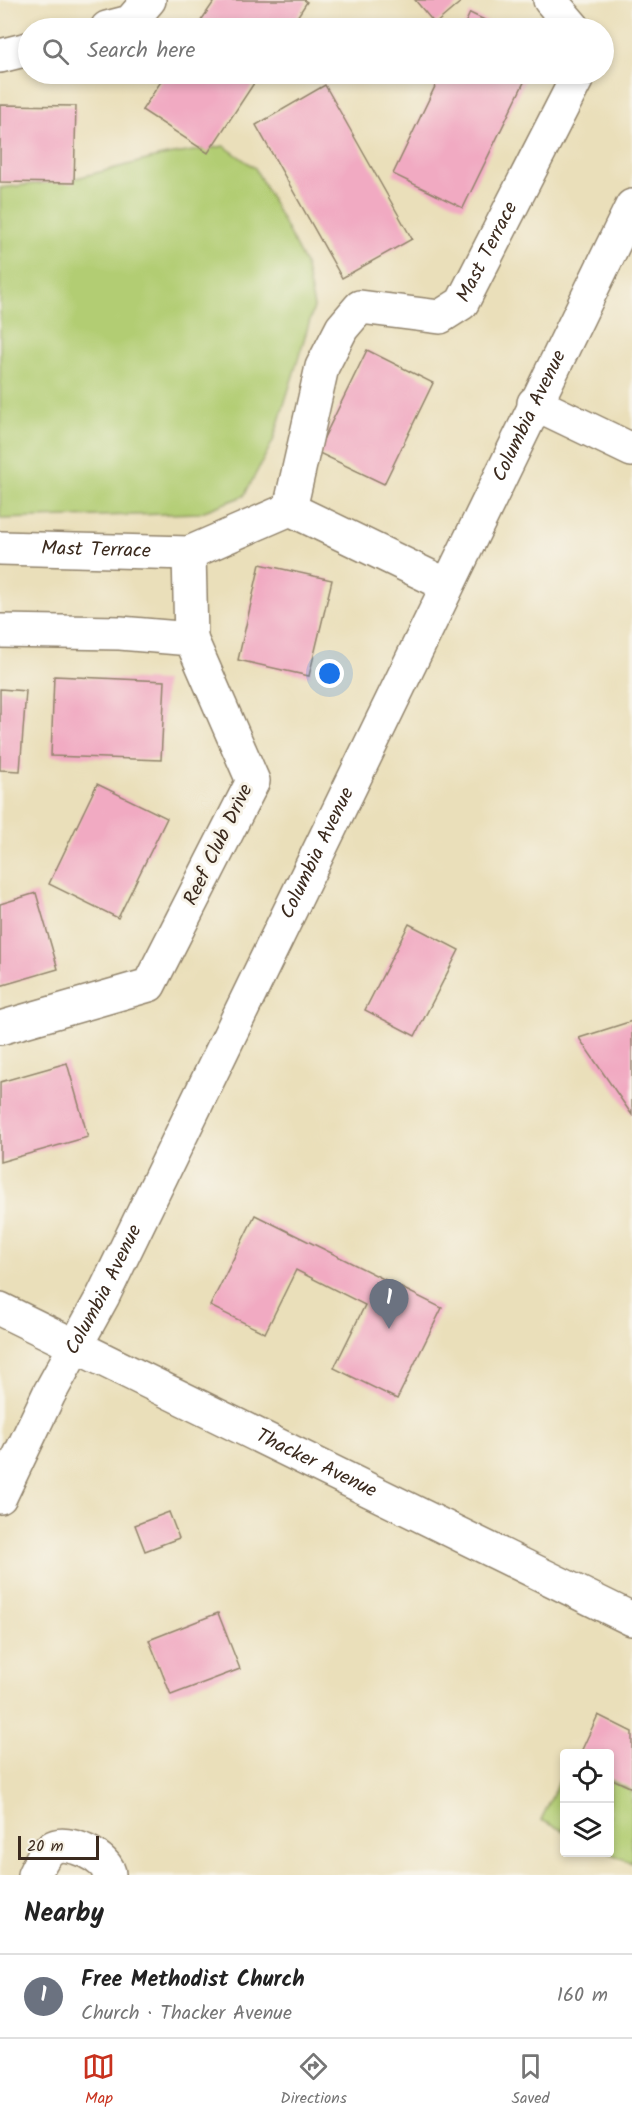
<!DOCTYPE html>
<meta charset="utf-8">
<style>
:root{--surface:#fff;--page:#f2f2f2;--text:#222;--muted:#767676;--line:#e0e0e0;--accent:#c8321e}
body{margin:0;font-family:Kalam,sans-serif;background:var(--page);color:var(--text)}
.controls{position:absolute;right:18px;bottom:18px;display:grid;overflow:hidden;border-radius:6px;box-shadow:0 3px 9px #0003}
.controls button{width:54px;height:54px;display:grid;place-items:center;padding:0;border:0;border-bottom:2px solid var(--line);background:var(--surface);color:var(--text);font:30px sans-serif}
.scale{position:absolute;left:18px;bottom:15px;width:81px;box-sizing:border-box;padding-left:6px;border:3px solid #3b2a1e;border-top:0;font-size:16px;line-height:21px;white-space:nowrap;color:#3b2a1e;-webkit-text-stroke:4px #f7f3e8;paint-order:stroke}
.you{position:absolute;left:330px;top:674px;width:21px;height:21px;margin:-15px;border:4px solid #fff;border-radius:50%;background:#1a73e8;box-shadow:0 0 0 9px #1a73e833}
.badge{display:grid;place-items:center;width:39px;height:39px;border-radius:50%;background:var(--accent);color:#fff;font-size:20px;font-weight:700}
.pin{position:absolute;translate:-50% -50px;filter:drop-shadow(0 2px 3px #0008)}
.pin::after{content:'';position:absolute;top:32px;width:21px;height:18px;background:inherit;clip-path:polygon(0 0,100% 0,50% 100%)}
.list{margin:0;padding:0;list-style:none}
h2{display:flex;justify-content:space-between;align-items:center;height:78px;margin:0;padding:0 24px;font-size:26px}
h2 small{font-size:20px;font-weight:400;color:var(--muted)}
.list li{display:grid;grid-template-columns:39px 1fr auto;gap:18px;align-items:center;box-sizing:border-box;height:84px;padding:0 24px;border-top:2px solid var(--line)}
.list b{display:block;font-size:22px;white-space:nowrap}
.list p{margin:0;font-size:20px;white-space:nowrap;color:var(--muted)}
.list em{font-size:20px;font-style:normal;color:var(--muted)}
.icon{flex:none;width:33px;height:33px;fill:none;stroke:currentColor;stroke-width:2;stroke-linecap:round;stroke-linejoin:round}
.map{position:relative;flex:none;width:632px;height:1875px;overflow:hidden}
.search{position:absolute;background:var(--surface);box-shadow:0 3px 9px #0003;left:18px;right:18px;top:18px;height:66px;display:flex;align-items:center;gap:15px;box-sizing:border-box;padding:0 21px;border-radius:33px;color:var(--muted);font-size:22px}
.sheet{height:162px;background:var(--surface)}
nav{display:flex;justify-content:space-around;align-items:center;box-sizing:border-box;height:84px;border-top:2px solid var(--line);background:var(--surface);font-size:16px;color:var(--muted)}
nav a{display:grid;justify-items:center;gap:3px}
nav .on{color:var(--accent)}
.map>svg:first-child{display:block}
.green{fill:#b2cd73;stroke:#767c48;stroke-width:1.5}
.building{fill:#f1aac2}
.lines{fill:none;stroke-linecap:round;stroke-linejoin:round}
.minor-casing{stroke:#92846c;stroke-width:36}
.minor{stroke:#fff;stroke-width:33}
.labels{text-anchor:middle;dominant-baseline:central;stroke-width:6;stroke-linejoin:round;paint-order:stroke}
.street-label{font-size:20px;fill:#3b2a1e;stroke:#f7f3e8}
</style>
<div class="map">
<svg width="632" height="1875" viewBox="0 0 632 1875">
<rect width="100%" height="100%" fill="#f7f3e8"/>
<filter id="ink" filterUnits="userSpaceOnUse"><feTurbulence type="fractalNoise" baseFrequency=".0167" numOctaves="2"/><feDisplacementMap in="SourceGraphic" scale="12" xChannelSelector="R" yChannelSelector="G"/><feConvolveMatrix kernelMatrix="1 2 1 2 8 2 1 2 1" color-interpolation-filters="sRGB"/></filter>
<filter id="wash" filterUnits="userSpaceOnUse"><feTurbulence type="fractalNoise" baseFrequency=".008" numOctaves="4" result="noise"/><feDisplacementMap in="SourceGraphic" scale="24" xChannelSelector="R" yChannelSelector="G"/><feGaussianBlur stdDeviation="1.35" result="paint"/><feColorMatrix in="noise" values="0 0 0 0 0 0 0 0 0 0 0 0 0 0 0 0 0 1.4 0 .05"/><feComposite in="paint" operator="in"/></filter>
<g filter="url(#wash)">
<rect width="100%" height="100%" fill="#eadfba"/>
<g class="green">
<path d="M224,146l31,22 50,96 9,43 -41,134 -29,55 -45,17 -199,6v-331l69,-8 93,-24z"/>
<path d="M564,1771v60l-23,-11z"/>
<path d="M610,1780l22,11v72l-23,-10z"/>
</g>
<g id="blocks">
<g class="building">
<path d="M215,0h89l3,2 -17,26h-94z"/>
<path d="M415,0h48l-28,24z"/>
<path d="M470,13l31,15h-38z"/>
<path d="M166,74h94l-52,79 -66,-43z"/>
<path d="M441,74h87l-65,134 -70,-34z"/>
<path d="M325,85l87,154 -70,39 -86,-153z"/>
<path d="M0,105l76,1 -2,77 -74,-1z"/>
<path d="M367,350l66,33 -49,101 -67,-32z"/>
<path d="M260,564l72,16 -23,96 -71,-16z"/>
<path d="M54,676l111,5 -4,79 -110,-4z"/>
<path d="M0,689l26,2 -6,80 -20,-1z"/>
<path d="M97,784l70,34 -49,100 -69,-34z"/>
<path d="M36,893l22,76 -58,17v-82z"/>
<path d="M409,924l50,26 -44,86 -50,-26z"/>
<path d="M632,1021v94l-53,-77z"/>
<path d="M67,1063l21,74 -88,25v-80z"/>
<path d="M255,1215l187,93 -45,91 -63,-31 31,-63 -69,-35 -31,63 -55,-27z"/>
<path d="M169,1512l10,26 -34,13 -10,-26z"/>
<path d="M218,1613l22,56 -69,26 -22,-55z"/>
<path d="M598,1715l34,17v56l-22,-10v-24h-30z"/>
</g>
</g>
</g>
<g filter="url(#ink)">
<use href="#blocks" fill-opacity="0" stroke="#92846c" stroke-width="1.5"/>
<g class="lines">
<g class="minor-casing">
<g id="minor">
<path d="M550,0l24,28"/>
<path d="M107,28l23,-6 19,-22"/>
<path d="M0,56l28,-7"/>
<path d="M534,403l98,47"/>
<path id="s1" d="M0,548l189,5 101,-44"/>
<path d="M189,553l2,86"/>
<path id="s2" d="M447,585l-157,-76 32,-142 20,-39 18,-21 80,10 22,-14 117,-229"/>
<path d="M0,631l120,2 71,6 62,142 -104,204 -149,43"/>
<path id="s3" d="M0,1309l632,310"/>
<path id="s4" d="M0,1497l49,-103 54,-98 529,-1090"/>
<path d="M34,1875c5,-10 9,-21 18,-27 14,-10 58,10 57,27"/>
</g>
</g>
<use href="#minor" class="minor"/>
</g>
</g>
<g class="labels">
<g class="street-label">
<text stroke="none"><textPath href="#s2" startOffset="555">Mast Terrace</textPath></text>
<text stroke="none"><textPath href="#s4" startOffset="1204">Columbia Avenue</textPath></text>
<text stroke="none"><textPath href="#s1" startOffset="96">Mast Terrace</textPath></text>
<text transform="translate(219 845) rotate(-64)">Reef Club Drive</text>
<text stroke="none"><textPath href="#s4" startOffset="718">Columbia Avenue</textPath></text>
<text stroke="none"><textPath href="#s4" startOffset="232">Columbia Avenue</textPath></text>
<text stroke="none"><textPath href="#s3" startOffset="352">Thacker Avenue</textPath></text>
</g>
</g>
</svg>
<div class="controls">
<button><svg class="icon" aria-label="locate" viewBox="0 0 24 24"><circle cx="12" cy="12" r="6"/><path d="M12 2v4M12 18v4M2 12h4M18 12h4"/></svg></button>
<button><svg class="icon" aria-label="layers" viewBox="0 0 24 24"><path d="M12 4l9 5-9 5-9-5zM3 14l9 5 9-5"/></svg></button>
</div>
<div class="scale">20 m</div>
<div class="you"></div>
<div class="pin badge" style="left:389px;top:1329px;background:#6b7280">1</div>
<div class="search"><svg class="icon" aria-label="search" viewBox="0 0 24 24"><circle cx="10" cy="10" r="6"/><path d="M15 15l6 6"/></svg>Search here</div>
</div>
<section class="sheet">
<h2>Nearby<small></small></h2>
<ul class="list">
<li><span class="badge" style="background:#6b7280">1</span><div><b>Free Methodist Church</b><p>Church · Thacker Avenue</p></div><em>160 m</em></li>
</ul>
</section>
<nav>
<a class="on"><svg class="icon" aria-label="map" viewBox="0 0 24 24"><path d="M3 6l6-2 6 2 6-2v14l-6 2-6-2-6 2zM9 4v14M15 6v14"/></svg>Map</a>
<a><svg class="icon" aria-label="directions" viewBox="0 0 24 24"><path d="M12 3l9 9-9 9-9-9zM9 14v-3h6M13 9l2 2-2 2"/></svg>Directions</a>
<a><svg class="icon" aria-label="saved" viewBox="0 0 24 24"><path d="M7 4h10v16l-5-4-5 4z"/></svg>Saved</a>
</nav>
